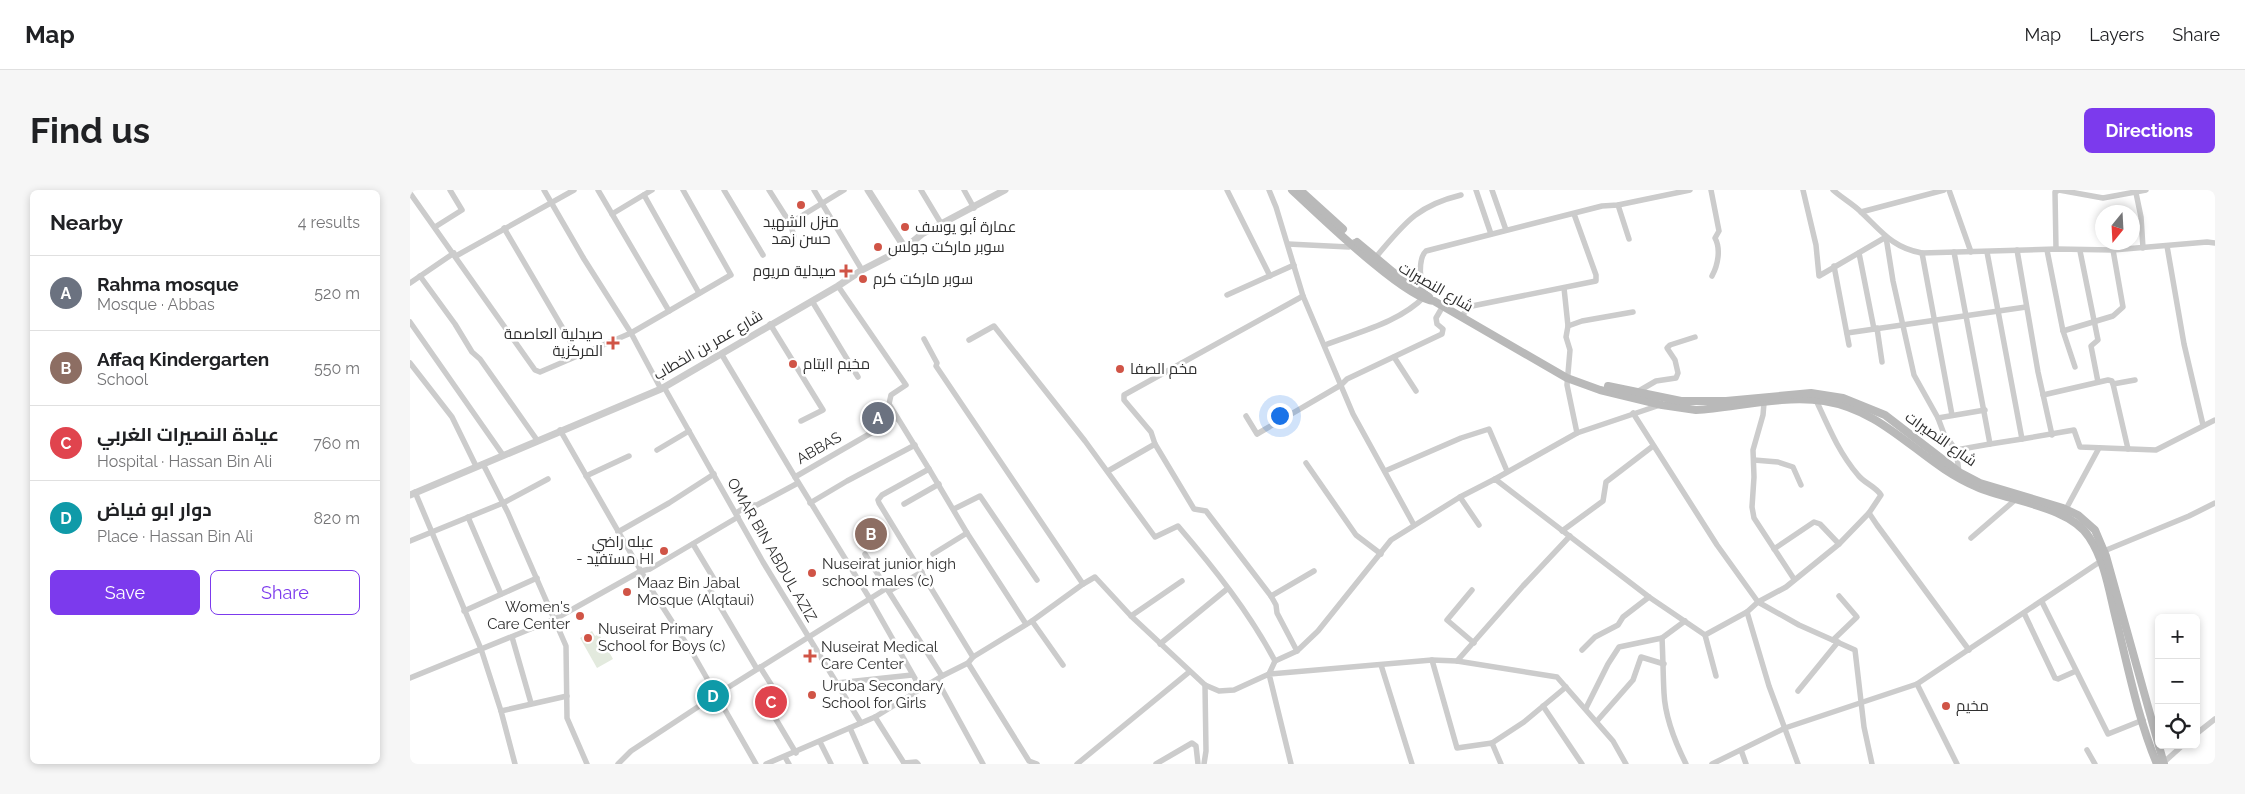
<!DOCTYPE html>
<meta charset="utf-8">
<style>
:root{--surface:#fff;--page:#f6f6f6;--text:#202124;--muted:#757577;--line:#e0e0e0;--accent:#7c3aed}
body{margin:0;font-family:Raleway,Cairo,sans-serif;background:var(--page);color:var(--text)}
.controls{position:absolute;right:15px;bottom:15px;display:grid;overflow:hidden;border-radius:8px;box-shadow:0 2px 8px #0003}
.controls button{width:45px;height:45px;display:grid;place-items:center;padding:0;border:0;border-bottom:1px solid var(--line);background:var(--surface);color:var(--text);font:25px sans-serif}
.compass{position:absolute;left:1685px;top:15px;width:45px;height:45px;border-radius:50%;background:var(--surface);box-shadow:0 2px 8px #0003;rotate:198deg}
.you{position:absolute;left:869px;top:225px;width:18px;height:18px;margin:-12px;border:4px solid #fff;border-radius:50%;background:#1a73e8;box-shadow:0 0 0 8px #1a73e833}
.badge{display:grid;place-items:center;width:32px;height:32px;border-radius:50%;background:var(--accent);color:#fff;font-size:16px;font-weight:700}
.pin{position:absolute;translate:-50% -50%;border:2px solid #fff;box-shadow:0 1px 5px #0006}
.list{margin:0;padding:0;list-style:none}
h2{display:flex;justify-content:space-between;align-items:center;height:65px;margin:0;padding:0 20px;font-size:21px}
h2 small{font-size:16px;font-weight:400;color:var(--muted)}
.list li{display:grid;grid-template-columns:32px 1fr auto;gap:15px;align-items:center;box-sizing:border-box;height:75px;padding:0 20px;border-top:1px solid var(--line)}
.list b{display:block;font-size:19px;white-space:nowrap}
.list p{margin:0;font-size:16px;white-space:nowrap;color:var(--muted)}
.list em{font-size:16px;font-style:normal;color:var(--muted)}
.actions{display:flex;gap:10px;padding:15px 20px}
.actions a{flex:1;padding:11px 0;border:1px solid var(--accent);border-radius:8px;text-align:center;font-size:18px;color:var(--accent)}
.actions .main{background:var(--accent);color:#fff}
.icon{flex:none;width:28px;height:28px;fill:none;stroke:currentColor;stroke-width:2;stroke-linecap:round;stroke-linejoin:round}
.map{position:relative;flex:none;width:1805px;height:574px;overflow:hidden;border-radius:8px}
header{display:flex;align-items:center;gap:30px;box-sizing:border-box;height:70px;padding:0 25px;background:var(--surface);border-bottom:1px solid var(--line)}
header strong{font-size:24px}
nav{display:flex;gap:28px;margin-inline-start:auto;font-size:18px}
.intro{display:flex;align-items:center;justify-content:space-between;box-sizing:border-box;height:120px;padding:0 30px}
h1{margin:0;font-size:35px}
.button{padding:12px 22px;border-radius:8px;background:var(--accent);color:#fff;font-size:18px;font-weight:700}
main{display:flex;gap:30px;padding:0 30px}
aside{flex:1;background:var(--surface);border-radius:8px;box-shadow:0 2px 8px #0003}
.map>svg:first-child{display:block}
.green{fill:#e3eade}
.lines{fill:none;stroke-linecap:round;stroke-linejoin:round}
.minor{stroke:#ccc;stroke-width:5.5}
.tertiary{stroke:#ccc;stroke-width:7}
.secondary{stroke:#b9b9b9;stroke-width:8}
.poi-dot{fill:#d05446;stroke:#fff;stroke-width:2}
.labels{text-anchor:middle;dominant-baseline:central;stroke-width:5;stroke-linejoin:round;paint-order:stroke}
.poi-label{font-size:15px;fill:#2f2f2f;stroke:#fff;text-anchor:start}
.street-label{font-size:15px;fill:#2f2f2f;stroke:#fff}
</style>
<header>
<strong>Map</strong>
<nav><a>Map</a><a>Layers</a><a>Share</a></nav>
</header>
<div class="intro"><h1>Find us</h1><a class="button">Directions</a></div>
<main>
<aside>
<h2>Nearby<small>4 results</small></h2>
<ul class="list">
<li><span class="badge" style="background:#6b7280">A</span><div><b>Rahma mosque</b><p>Mosque · Abbas</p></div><em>520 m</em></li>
<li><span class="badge" style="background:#8d6e63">B</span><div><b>Affaq Kindergarten</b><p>School</p></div><em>550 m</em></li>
<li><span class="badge" style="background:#e0444e">C</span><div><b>عيادة النصيرات الغربي</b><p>Hospital · Hassan Bin Ali</p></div><em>760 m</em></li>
<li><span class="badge" style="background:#0f9aa8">D</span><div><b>دوار ابو فياض</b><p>Place · Hassan Bin Ali</p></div><em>820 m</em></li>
</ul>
<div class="actions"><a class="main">Save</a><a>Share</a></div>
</aside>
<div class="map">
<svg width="1805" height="574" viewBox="0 0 1805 574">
<rect width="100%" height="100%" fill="#fff"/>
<path class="green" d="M182,441l3,5 4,-2 14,25 -16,9 -17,-30z"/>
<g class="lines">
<g class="minor">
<path d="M188,0l71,121 -38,22 30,56"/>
<path d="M273,0l48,85"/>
<path d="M314,0l39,65"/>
<path d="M359,0l21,33 4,13"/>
<path d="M404,0l48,80"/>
<path d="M511,0l21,35"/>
<path d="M554,0l10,18"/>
<path d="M817,0l43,86"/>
<path d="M859,0l7,17 27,89 50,118 61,111"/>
<path d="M1066,0l15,44"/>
<path d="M1082,0l14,40"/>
<path d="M1301,0l8,41 -4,7c6,11 3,27 -3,38"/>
<path d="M1393,0l13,55 3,31 67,-39 7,44 21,94 24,43 6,16 12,16 3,22"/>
<path d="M1423,0c9,8 20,14 28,22 21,20 32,36 61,41l134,-4 57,1 94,-8 8,1"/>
<path d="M1539,0l22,62"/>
<path d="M0,3l125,177 5,2 91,-39 -47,-74 -40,-69"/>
<path d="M1726,3l5,24 2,31"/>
<path d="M234,5l55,98"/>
<path d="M1208,15l11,34"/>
<path d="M1451,22l83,-22"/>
<path d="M202,24l40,-24"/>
<path d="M380,33l54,-33"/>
<path d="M25,37l27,-17 -12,-20"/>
<path d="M94,38l75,128"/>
<path d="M878,54l61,3 5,-5"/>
<path d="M1757,56l17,98 19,81"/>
<path d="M1646,59l-1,-57 4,-2 44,8 43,-8"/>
<path d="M1607,60l21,122 14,63"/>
<path d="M1637,60l16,81 12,36"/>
<path d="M1670,61l18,89 -7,6 7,36"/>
<path d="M1544,62l36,192 -34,6"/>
<path d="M1577,62l35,187 52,-9 6,17 76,3 59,-30"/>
<path d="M1449,63l15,76"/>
<path d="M1512,63l30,162"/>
<path d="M46,66l118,-66"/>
<path d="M966,67c28,-33 40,-51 85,-62"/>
<path d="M1424,76l15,79"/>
<path d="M10,86l35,48 17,28 8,7 57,81"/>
<path d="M0,93l44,-30"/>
<path d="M428,96l68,99 -15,10 -2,9 40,65"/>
<path d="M1154,98l4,38"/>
<path d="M1013,101c-3,-10 -5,-33 3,-40l176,-45 16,-1 72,-15"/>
<path d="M817,105l67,-30"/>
<path d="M402,111l46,76"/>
<path d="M259,121l60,-35"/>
<path d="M1051,126l11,-10 124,-25v-6l-22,-61"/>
<path d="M0,132l93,133"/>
<path d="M360,134l53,86 -22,11"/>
<path d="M1467,138l5,34"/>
<path d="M1653,141l50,-15 10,-9 -10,-57"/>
<path d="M1437,143l179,-26"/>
<path d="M514,149l13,24 -1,3 147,218 12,-7 36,39 74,69 14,6 15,-1 35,-16 6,-13c-26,-49 -61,-93 -97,-135l-23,11 -70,-96 -91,-115 -25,14"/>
<path d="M915,155c33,-13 74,-22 100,-49"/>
<path d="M312,165l73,122"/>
<path d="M984,167l22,34"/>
<path d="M0,173l42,54 24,49"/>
<path d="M254,197l99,175 98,161"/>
<path d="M1227,202l19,-11 20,-3 2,-5 -3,-13 -8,-12 3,-3 25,-8"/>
<path d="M1633,205l65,-15 4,1 1,3"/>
<path d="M1406,210c12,26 23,53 42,75 6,8 17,11 23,20l-12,18 8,12 92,125"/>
<path d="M1354,213l-1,12 -10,35 1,27 -2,30 2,11 40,61"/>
<path d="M1223,223l84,132 41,57 28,-15 53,-43 30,-31"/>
<path d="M836,226l11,18 84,-49 6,-6 95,-45 1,-5 -6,-5 -1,-6 7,-12"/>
<path d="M487,228l-102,59 75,122 51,90"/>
<path d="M1528,228l47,-8"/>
<path d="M150,240l93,162 40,62 63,110"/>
<path d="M1167,243l-10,-48 3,-35 -4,-13 2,-11 14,-5 51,-9"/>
<path d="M745,254l-4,-12 -27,-32v-5l179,-99"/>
<path d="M1580,254l32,-5"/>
<path d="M1718,259l-15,-65 22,-4"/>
<path d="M247,260l32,-19"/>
<path d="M1344,270l24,2 15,5 8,18"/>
<path d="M896,273l50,72 25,19"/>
<path d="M73,274l25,49 58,133 1,72 20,46"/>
<path d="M698,281l47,-27 39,65 12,2 65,85 5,9 1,8 20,38"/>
<path d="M975,281l76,-33 28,-9 18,42"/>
<path d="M176,286l43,-20"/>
<path d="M1085,289l82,-46 83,-28"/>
<path d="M5,302l66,157 20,62"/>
<path d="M1050,307l19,28"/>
<path d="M400,313l37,-22 68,-36"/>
<path d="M494,314l35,-20"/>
<path d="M544,319l26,-13 57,84"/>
<path d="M1656,319l33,-61"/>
<path d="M326,323l13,-8h8l41,-22"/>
<path d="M58,327l33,77"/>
<path d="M1152,341l41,-30 3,-19 47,-36"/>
<path d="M208,342l51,-29 45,-29"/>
<path d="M1561,348l44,-38"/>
<path d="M0,351l93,-38 45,-24"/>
<path d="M283,354l21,35 1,6 -5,5 2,3 45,76"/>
<path d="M1364,359l40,-27 6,2 19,20"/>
<path d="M1694,361l85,-35 26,-13"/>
<path d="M455,364l77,122"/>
<path d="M523,364l34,-21"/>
<path d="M1062,400l-25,30 27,23"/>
<path d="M479,401l33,-19"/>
<path d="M861,406l43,-25"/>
<path d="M1632,412l66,132 35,-14"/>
<path d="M54,421l73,-33"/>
<path d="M1337,422l22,74 29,78"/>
<path d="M1614,423l31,65 3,1 18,-8"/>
<path d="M721,426l51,-35"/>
<path d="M622,431l31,44"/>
<path d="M1295,445l11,41"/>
<path d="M102,447l19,66"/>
<path d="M1252,448c1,19 1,36 2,55 1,23 12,51 22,71"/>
<path d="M1423,450l24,-23 -18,-21"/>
<path d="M750,454l67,-55"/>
<path d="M1172,460l13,-13 23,-12 5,-8 26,-20"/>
<path d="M563,467l-94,-154 -1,-3 4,-5 47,-26 38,64 59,91"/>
<path d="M1022,470l25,88 35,-5 9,21"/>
<path d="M865,471l22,-10 21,-20 73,-91 69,-43 35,-18 154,118 56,38 42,-23 11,-10 41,23 56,25 9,77 8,37"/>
<path d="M1047,471l66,-75 47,-50"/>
<path d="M558,473l61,98 8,3"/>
<path d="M971,475l31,99"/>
<path d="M350,477l24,38 -10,7v4l22,37"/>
<path d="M0,488l145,-59 86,-48 9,-2 88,-52"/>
<path d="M527,490l46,84"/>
<path d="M427,493l75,-8"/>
<path d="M1507,494l40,80"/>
<path d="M1388,501l40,-49"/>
<path d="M1133,516l39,58"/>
<path d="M1176,518l22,-44 11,-17 43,-9 23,-17"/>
<path d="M465,527l29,46 12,-1 2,2"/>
<path d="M1187,531l36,-41 8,-23 23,7"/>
<path d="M440,538l16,36"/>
<path d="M1786,544l19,-15"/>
<path d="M410,552l11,22"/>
<path d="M1082,553l32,-21 42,-35"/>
<path d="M1331,560l5,14"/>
<path d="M1677,560l8,14"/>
<path d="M375,567l4,7"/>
<path d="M1753,573l20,-18"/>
<path d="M105,574l-14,-53 66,-15"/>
<path d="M208,574l13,-13 85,-56 171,-107"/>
<path d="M356,574l109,-47 67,-41 26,-13 5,-6 59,-36 51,-37"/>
<path d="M667,574l112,-92"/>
<path d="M746,574l36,-21 4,3 2,18"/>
<path d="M794,574l2,-13 -1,-66"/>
<path d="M881,574l-22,-90 163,-14 25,1 100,16 56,64 13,23"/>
<path d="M1302,574l73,-36 132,-44 184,-123"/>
</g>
<g class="tertiary">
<path d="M458,0l37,58"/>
<path d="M0,305l251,-106 177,-103 24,-16 43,-22 17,-14 83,-44"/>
</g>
<g class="secondary">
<path d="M882,0c25,23 114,110 142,111l133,77 33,12 62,15 34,5c41,-3 88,-15 128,-9 64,10 97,63 153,86 32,14 92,19 112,50 16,24 20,54 27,82 12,48 22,100 41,145"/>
<path d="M890,0l43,39"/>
<path d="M947,52l36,30 36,25"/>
<path d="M1198,196l73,15h45l85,-8 32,5 42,17 74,57 21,11 83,25 15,7 17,15 11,26 58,208"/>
</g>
</g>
<g class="poi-dot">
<circle cx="391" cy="15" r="5"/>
<circle cx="495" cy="37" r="5"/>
<circle cx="468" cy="57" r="5"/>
<path d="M433.5 73.5h5v5h5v5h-5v5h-5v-5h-5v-5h5z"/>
<circle cx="453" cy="89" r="5"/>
<path d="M200.5 145.5h5v5h5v5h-5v5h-5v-5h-5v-5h5z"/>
<circle cx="383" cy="174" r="5"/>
<circle cx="710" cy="179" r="5"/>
<circle cx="254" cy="361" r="5"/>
<circle cx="402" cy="383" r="5"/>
<circle cx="217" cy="402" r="5"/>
<circle cx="170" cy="426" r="5"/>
<circle cx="178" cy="448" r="5"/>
<path d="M397.5 458.5h5v5h5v5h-5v5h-5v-5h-5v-5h5z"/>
<circle cx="402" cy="505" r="5"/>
<circle cx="1536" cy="516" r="5"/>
</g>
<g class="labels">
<g class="poi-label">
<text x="391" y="32" text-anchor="middle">منزل الشهيد<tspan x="391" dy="17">حسن زهد</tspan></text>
<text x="505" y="37">عمارة أبو يوسف</text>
<text x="478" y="57">سوبر ماركت جولس</text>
<text x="426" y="81" text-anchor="end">صيدلية مريوم</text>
<text x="463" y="89">سوبر ماركت كرم</text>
<text x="193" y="144" text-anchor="end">صيدلية العاصمة<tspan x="193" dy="17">المركزية</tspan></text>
<text x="393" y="174">مخيم اايتام</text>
<text x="720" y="179">مخم الصفا</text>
<text x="244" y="352" text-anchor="end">عبله راضي<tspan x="244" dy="17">- مستفيد HI</tspan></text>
<text x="412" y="374">Nuseirat junior high<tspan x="412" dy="17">school males (c)</tspan></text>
<text x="227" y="393">Maaz Bin Jabal<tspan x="227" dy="17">Mosque (Alqtaui)</tspan></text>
<text x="160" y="417" text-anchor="end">Women's<tspan x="160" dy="17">Care Center</tspan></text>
<text x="188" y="439">Nuseirat Primary<tspan x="188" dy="17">School for Boys (c)</tspan></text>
<text x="411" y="457">Nuseirat Medical<tspan x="411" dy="17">Care Center</tspan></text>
<text x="412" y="496">Uruba Secondary<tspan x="412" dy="17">School for Girls</tspan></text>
<text x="1546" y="516">مخيم</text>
</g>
<g class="street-label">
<text transform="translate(1026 97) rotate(30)">شارع النصيرات</text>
<text transform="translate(298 155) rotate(-30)">شارع عمر بن الخطاب</text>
<text transform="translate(1531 249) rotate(35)">شارع النصيرات</text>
<text transform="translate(409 258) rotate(-30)">ABBAS</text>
<text transform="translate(362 360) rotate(60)">OMAR BIN ABDUL AZIZ</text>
</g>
</g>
</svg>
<div class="controls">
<button>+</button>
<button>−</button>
<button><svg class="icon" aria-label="locate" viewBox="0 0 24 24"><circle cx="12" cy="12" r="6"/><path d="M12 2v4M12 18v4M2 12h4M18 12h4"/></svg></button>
</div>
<svg class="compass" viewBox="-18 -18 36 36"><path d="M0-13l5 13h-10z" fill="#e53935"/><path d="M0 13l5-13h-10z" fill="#757577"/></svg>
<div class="you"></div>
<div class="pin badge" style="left:468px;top:228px;background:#6b7280">A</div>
<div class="pin badge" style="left:461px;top:344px;background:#8d6e63">B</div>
<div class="pin badge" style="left:361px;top:512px;background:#e0444e">C</div>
<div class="pin badge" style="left:303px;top:506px;background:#0f9aa8">D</div>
</div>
</main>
